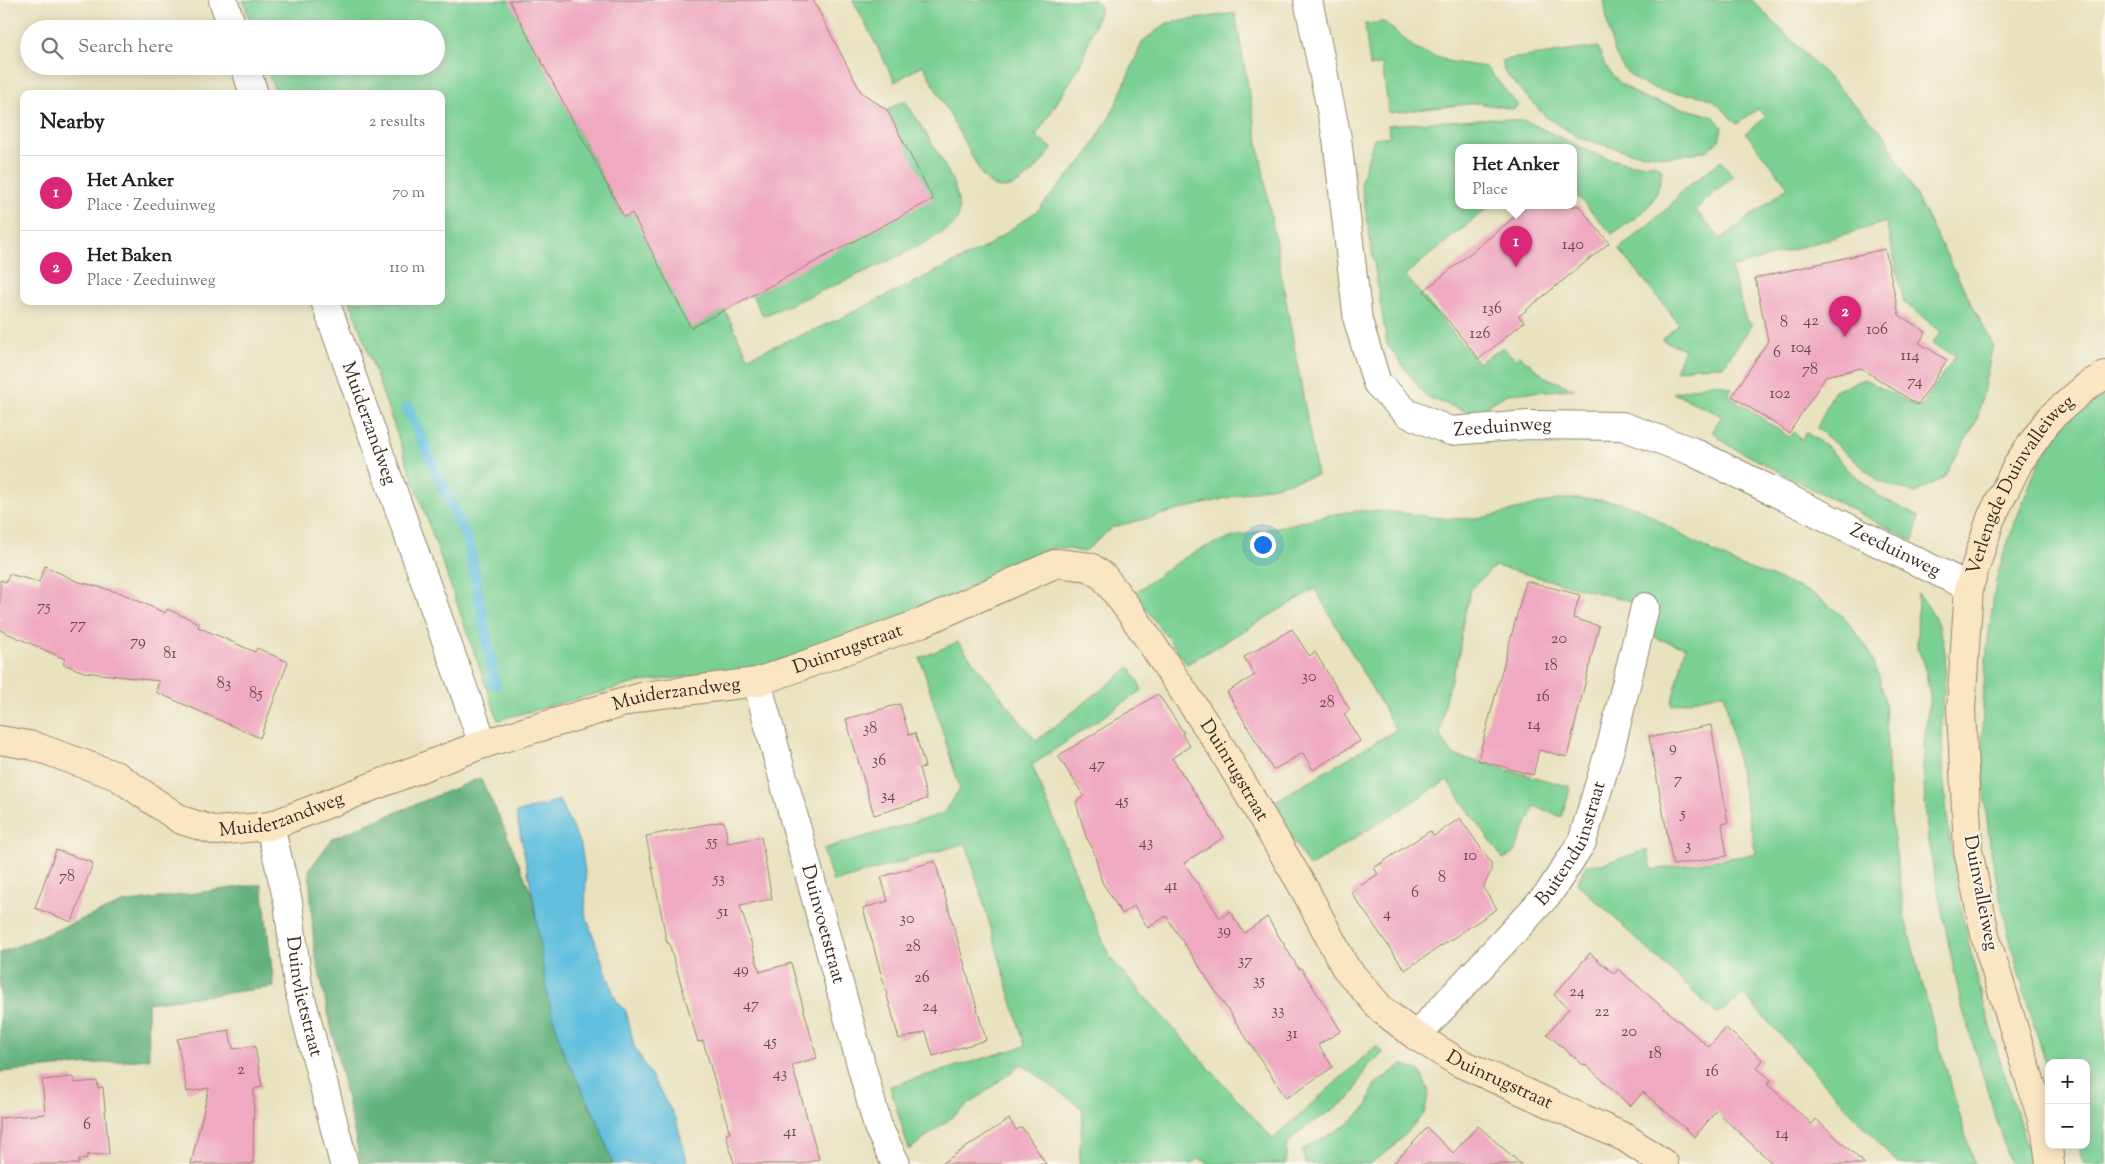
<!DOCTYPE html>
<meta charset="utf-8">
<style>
:root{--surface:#fff;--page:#f2f2f2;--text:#202124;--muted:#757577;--line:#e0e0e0;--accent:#db2777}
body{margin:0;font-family:"Sorts Mill Goudy",serif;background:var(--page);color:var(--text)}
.controls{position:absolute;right:15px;bottom:15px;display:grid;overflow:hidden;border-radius:10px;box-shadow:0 2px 12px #0003}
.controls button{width:45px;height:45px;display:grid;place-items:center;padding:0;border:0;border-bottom:1px solid var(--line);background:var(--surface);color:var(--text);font:25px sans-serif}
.you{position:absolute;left:1262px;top:544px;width:18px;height:18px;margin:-12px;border:4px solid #fff;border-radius:50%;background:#1a73e8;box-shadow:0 0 0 8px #1a73e833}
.badge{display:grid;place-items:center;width:32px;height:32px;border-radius:50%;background:var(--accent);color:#fff;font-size:16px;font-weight:700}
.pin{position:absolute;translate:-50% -41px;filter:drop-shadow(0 1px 2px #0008)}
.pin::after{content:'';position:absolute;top:26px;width:18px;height:15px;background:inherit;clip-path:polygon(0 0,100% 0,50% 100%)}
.popup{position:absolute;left:1455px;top:144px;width:122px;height:65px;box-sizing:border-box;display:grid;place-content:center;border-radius:10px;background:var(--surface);filter:drop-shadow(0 1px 4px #0005);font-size:16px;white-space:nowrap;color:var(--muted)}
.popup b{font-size:19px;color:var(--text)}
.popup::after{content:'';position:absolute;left:50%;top:100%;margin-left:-10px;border:10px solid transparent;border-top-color:var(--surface)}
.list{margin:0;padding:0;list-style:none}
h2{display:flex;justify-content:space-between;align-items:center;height:65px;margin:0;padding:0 20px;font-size:21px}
h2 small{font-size:16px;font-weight:400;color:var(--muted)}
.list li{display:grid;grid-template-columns:32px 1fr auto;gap:15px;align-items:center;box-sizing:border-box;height:75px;padding:0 20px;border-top:1px solid var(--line)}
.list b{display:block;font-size:19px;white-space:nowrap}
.list p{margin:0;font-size:16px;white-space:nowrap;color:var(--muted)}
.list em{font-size:16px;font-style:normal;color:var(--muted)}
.icon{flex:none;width:28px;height:28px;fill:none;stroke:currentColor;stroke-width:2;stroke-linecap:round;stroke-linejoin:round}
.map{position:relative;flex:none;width:2105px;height:1164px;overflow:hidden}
.search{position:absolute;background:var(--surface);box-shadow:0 2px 12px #0003;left:20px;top:20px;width:425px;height:55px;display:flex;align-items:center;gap:12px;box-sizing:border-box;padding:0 18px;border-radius:28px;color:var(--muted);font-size:19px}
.panel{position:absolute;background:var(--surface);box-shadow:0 2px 12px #0003;left:20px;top:90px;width:425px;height:215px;border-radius:10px}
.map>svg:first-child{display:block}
.green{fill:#7ad094;stroke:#5a7d59}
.forest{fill:#63b27e;stroke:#4f6e4e}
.water{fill:#60bfde;stroke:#4e747e}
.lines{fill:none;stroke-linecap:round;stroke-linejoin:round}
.stream{stroke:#60bfde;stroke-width:11}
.building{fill:#efa9c1}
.street-casing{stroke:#92866e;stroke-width:30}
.secondary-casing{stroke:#92866e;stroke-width:30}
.street{stroke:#fff;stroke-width:28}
.secondary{stroke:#fbe6c3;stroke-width:28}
.labels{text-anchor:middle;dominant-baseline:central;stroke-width:4;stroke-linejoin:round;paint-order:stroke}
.number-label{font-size:16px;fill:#684a47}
.street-label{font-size:19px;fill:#3b2a1e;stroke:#fbf7ec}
</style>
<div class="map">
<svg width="2105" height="1164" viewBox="0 0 2105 1164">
<rect width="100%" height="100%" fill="#fbf7ec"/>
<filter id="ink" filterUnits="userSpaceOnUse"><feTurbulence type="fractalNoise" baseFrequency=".02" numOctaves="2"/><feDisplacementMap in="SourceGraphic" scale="10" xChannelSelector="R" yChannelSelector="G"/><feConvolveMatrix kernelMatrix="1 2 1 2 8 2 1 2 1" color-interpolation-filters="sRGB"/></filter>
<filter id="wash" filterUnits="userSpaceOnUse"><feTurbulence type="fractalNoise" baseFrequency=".0096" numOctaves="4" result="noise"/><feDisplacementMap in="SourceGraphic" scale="20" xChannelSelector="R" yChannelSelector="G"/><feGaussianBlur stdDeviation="1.12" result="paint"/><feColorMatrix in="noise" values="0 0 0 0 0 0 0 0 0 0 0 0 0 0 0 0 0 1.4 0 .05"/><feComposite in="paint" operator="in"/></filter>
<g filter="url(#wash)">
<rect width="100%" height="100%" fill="#e8e2bf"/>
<g class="green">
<path d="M243,0h278l-8,6 110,211 10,-4 58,114 34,-17 23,47 89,-37 149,-73 52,-37 49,-55 26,-44 30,-70 24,-18 68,-10 82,462 -204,52 -29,25 -26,-5 -23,9 -134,63 -149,51 -113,12 -141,38 -148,-419h91v-207h-165l-10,-28h170v-37h-183z"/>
<path d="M853,0h242l6,7 -21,59 -44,70 17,13c-14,15 -33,44 -57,38 -5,-1 -10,-7 -13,-10l-60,-112 -28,17z"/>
<path d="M1604,0h148l132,134 109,211 -16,75 -33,57 -29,16 -35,-11 -63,-54 17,-37 30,-12 56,29 36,-53 -24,-11 9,-12 -37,-30 -18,-80 -155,46 15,52 7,4 -30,42 -28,1 -20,4 9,-22 -22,-9 17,-16 -60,-75 50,-42 15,-18 37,-28 12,15 -38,34 26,29 67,-52 -42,-54 20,-16 -8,-8 -21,15c-8,-7 -16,-18 -25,-24 -6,-5 -28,-6 -37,-7 -61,-10 -63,-41 -71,-93z"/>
<path d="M1384,22l33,28 34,12 35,5 32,38 -4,4 -37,-6 -88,10 -7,-49 -12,3 -5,-43z"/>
<path d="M1598,47l7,19 14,16 24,16 70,18 9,11 -3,14 -13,10 -35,6 -42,-5 -50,-14 -34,-22 -41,-44 -2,-12z"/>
<path d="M905,100c15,26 50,74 53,101 1,5 1,15 -1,19 -9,20 -165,83 -194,96l-12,-22 136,-184z"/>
<path d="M1493,118l33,3 73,35 31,8h23l9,5c-4,38 -21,45 -50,65l-38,-42v-44h-116v58h32l-85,69 73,88 25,-16 12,12 4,-4 26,22 29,12 -67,5 -33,20 -48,-17 -39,-53 -26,-162 13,-44 16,-2 -2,-11z"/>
<path d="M1715,383l17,5 -4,7 61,42 5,-5 8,8 3,-8 20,13 26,27 28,24 40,21 -6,24 -185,-96 -16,-14 10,-15 -49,-23z"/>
<path d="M2105,392v772h-20l-7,-19h8v-82h-37v9c-22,-67 -42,-135 -55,-205 -15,-81 -15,-168 -3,-249 2,-14 3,-30 7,-45 7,-24 16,-48 25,-71 9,-23 18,-48 33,-68 13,-17 32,-30 49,-42z"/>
<path d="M1562,499h28l26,3 23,6 46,29 53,28 43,15 34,15 29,22 24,32 10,25 7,26 5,111 15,107 28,106 41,140h-76l-154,-169 -27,19 -140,-131 9,-18 15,-1 46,-14 5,20 104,-16 -32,-161 -53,12 15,-58 -28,-8 -6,-5 5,-26 -162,-42 -24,23 -8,32 -4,34 -14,44 -5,36 13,20 118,32 -10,30 -26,-11 -21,47 -11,6 -56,-79 -138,87 -37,-64 124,-73 -81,-141 -128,75 -53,-71c22,-15 43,-33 67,-44 27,-13 58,-18 87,-24 23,-6 48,-13 71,-14 39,-3 79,12 118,7 28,-3 56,-14 85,-19z"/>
<path d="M1918,593c41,51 24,79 24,136 1,151 44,293 91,435h-23l-49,-160 -33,-162 -5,-73 1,-26 6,-48 -6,-32 -7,-16z"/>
<path d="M958,642l78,99 94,-74 12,23 -110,75 78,193 163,181 103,-93 7,7 -17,15 -15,30 -54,35 -11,14v17h-76l-12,-6 -6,6h-113l4,-55 -61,-45 -113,86 -19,-64 135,-40 -59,-203 -133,39 -10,-33 119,-35 18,-25 -40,-131z"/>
<path d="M1403,1064l17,7 9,21 -5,22 -33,35 -22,15h-64l-3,-14 46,-26 19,-17 7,-22z"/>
</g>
<g class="forest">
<path d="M480,778l18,36 35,83 6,37 50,172 9,15 15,43h-252l-47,-216 -5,-78 24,-32z"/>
<path d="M262,884l12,103 -126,16 1,56 -149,13v-119l122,-50z"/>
</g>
<path class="water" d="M559,800l22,45 5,34 -1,34 31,87 10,11 8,35 42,73 12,45h-75l-15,-43 -34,-67 -16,-55 -15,-102 -17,-84z"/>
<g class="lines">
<path class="stream" d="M407,407l62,137 26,140"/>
</g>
<g id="blocks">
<g class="building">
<path d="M509,0h304l48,92 26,18 46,89 -242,129 -59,-115 -8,4z"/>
<path d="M1528,206h51l30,37 -90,73 5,6 -45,37 -55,-68z"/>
<path d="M1885,249l14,66 27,17 -7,11 28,17 -29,45 -57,-37 -35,8 -37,57 -57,-37 36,-55 -13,-63z"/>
<path d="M45,566l31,15 45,12 44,20 2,-4 32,14 -1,4 57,25 2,-4 31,14 -28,76 -104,-46 3,-11 -75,-9 -21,-8 2,-5 -65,-29v-50l6,2 3,-8 30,8z"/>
<path d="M1526,581l54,14 -7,23 26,8 -32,131 -28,-7 -6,25 -55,-15z"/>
<path d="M1292,629l17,27 6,-4 35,58 -6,4 16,27 -47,29 -10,-17 -30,17 -46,-78 28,-17 -11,-18z"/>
<path d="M1158,694l26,39 -2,1 8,12 -18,12 52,79 -40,26 36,55 10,-7 14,22 23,-16 32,52 2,-1 40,63 -23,14 15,22 -47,31 -120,-182 -18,12 -14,-22 -12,8 -20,-32 -9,-33 -7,-12 -10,-35 8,-6 -26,-40z"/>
<path d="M900,704l9,31 6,-2 10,34 -6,1 8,31 -53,16 -28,-96z"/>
<path d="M1711,725l17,98 -6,1 5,32 -54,9 -24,-129h8z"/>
<path d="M1460,818l31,45v8l-8,17 14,21 -92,61 -54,-78 27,-18 -4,-6 28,-19 28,-18 4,5z"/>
<path d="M724,821l4,22 33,-6 11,62 -32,6 20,67 31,-9 26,95 -25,7 27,94 -17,5h-68l-8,-30 4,-1 -27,-92 -5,1 -29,-99h-2l-21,-107z"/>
<path d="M56,850l37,13 -21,59 -37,-14z"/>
<path d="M935,861l51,179 -53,16 -7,-24 -27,7 -36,-131 25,-7 -7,-24z"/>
<path d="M1590,953l24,21 4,-5 91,78 17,-19 37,32 -6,8 14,12 -4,4 45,40 4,-5 49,45h-92l-57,-53 -21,26 -52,-45 -13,14 -43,-40 -5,-2 -35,-30 22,-26 -15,-13z"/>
<path d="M229,1030l4,19 22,-3 7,41 -8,2 -1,75h-62l18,-76 -22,4 -10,-53z"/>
<path d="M73,1077l1,6 23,-2 1,7 5,-1 6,67 -22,1v3l-8,1v5h-79v-46l45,-4 -3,-34z"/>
<path d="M1009,1119l7,11 6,-3 24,37h-105z"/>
<path d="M1478,1126l43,38h-128l34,-36 26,25z"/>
</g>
</g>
</g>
<g filter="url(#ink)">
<use href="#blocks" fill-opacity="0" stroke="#92866e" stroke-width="1"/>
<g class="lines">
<g class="street-casing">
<g id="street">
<path d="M223,0l10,29"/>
<path id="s1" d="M1308,0l29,138 21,183 19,62 30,30 43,18 78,-6 94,1 69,25 278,136"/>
<path d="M245,66l9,28"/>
<path id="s2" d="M325,301l158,443"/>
<path id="s3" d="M757,682l121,445 18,37"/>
<path id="s4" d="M270,826l18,76 10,84 46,178"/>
<path id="s5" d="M1416,1036l133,-143 33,-51 30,-100 33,-135"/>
</g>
</g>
<g class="secondary-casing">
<g id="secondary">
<path id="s6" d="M0,740l34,6 83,30 64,44 35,11 54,-5 213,-82 162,-48 112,-14 164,-59 136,-60 33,4 14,10 25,33 92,137 85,145 39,75 37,43 34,26 42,26 168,76 38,26"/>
<path id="s7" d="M2050,1164l-4,-32 -60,-193 -18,-89 -7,-141 8,-122 22,-69 28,-56 31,-44 37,-32 18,-11"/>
</g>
</g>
<use href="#street" class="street"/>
<use href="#secondary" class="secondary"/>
</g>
</g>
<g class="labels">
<g class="number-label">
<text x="1573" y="245">140</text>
<text x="1492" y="309">136</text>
<text x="1811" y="321">42</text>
<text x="1784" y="323">8</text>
<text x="1877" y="330">106</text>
<text x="1480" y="334">126</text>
<text x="1801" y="348">104</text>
<text x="1777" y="353">6</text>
<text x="1910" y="356">114</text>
<text x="1810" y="370">78</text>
<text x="1915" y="382">74</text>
<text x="1780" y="394">102</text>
<text x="44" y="607">75</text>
<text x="78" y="625">77</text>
<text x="1559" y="639">20</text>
<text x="138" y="642">79</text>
<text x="170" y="654">81</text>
<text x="1551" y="666">18</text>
<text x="1309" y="677">30</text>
<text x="224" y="684">83</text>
<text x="256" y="694">85</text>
<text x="1543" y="697">16</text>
<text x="1327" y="703">28</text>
<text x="1534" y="725">14</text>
<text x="870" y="729">38</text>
<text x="1673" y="748">9</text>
<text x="879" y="761">36</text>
<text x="1097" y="765">47</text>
<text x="1678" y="780">7</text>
<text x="888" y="796">34</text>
<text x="1122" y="801">45</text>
<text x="1683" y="814">5</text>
<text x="712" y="842">55</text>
<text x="1146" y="843">43</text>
<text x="1688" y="846">3</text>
<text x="1470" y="856">10</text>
<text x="67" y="877">78</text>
<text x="1442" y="878">8</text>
<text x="719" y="879">53</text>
<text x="1171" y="886">41</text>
<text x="1415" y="893">6</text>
<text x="723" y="912">51</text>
<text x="1387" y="914">4</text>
<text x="907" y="919">30</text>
<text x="1224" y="931">39</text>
<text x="913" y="947">28</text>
<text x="1245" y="961">37</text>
<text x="741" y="970">49</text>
<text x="922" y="978">26</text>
<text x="1259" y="981">35</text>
<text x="1577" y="992">24</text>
<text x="751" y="1005">47</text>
<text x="930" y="1007">24</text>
<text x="1278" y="1011">33</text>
<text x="1602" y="1012">22</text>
<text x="1629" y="1032">20</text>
<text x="1292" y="1034">31</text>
<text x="770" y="1042">45</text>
<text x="1655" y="1054">18</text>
<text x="241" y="1070">2</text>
<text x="1712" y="1072">16</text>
<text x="780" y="1074">43</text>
<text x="87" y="1125">6</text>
<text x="790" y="1132">41</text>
<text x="1782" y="1134">14</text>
</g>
<g class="street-label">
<text stroke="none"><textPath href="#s2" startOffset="130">Muiderzandweg</textPath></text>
<text stroke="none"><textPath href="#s1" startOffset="532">Zeeduinweg</textPath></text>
<text stroke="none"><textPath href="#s7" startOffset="704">Verlengde Duinvalleiweg</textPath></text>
<text stroke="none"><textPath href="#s1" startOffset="952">Zeeduinweg</textPath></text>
<text stroke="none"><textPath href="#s6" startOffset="898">Duinrugstraat</textPath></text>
<text stroke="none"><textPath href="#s6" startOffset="720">Muiderzandweg</textPath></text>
<text stroke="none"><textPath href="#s6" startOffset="1408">Duinrugstraat</textPath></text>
<text stroke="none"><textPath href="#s6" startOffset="305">Muiderzandweg</textPath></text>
<text stroke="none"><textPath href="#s5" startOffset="250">Buitenduinstraat</textPath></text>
<text transform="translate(1980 893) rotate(79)">Duinvalleiweg</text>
<text stroke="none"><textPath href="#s3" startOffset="251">Duinvoetstraat</textPath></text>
<text stroke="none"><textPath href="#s4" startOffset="174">Duinvlietstraat</textPath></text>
<text stroke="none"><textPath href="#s6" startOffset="1828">Duinrugstraat</textPath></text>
</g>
</g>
</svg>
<div class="controls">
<button>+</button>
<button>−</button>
</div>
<div class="you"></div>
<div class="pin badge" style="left:1516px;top:267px">1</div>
<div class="popup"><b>Het Anker</b>Place</div>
<div class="pin badge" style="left:1845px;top:337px">2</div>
<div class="search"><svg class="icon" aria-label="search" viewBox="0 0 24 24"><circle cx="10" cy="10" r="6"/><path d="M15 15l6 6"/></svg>Search here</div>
<section class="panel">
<h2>Nearby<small>2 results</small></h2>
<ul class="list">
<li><span class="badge">1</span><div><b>Het Anker</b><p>Place · Zeeduinweg</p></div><em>70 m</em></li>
<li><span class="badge">2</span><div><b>Het Baken</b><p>Place · Zeeduinweg</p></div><em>110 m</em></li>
</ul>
</section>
</div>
